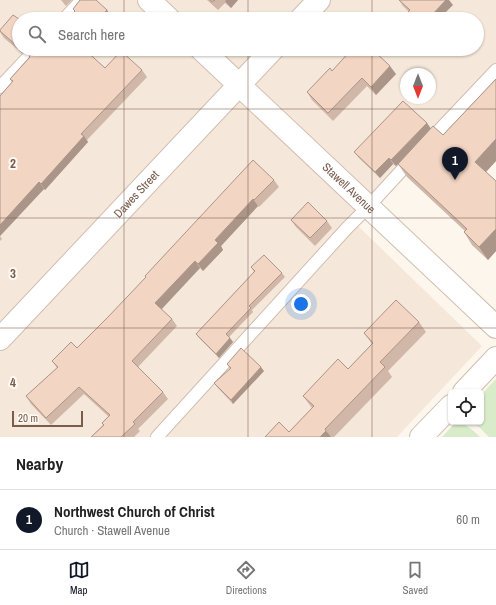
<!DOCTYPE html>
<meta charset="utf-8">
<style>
:root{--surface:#fff;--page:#f2f2f2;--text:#222;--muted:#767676;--line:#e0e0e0;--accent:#111827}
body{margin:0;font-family:"Archivo Narrow",sans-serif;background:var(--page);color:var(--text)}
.controls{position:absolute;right:12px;bottom:12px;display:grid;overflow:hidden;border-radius:6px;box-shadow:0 1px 3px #0004}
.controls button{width:36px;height:36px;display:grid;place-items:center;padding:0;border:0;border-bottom:1px solid var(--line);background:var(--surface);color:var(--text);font:20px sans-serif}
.compass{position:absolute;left:400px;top:68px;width:36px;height:36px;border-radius:50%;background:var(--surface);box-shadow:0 1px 3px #0004;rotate:180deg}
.scale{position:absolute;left:12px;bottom:10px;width:71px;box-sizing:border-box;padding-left:4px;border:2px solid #7a5c4d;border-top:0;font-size:11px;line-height:14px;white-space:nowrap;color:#7a5c4d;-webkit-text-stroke:3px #fffaf3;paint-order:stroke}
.you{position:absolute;left:301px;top:304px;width:14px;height:14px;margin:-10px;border:3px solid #fff;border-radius:50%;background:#1a73e8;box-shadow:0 0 0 6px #1a73e833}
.badge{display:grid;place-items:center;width:26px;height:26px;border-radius:50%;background:var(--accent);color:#fff;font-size:13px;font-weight:700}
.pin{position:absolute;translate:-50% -33px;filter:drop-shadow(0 1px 2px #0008)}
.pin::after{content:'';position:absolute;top:21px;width:14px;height:12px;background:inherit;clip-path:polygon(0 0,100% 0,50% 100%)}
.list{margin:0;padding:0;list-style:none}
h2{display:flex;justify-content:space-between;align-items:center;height:52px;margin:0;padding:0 16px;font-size:17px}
h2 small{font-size:13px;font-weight:400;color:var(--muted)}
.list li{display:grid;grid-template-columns:26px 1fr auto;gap:12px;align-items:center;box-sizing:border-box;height:60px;padding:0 16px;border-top:1px solid var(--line)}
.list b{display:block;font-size:15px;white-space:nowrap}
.list p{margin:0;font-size:13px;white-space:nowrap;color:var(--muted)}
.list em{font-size:13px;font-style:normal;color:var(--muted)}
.icon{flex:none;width:22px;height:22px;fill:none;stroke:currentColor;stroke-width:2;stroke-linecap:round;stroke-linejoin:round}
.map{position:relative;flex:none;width:496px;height:437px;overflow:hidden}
.search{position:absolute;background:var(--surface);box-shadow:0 1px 3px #0004;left:12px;right:12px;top:12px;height:44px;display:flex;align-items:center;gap:10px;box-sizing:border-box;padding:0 14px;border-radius:22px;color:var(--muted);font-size:15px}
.sheet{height:112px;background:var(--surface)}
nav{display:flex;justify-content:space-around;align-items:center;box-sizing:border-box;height:56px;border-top:1px solid var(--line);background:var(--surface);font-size:11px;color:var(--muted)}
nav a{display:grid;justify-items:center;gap:2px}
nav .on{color:var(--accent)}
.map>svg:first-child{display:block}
.residential{fill:#f5e8da;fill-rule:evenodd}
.green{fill:#d8ecc9}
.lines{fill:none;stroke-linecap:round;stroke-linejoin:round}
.service-casing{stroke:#d1beb0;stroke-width:14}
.minor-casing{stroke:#d1beb0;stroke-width:24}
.tertiary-casing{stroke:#d1beb0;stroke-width:24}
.service{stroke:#fff;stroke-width:12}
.minor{stroke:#fff;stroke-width:22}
.tertiary{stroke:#fff;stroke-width:22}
.wall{fill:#d1b7a8}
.shaded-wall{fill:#aa9588}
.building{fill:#f3d5c3;stroke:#aa9588}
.grid{fill:none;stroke:#7a5c4d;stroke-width:1;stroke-opacity:0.55}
.labels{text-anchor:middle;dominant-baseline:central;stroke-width:4;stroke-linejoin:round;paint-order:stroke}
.street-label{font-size:12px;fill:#7a5c4d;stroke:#fffaf3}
.grid-label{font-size:13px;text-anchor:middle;font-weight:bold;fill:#7a5c4d;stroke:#fffaf3;stroke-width:4;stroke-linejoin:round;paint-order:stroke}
</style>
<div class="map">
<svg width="496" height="437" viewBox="0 0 496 437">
<rect width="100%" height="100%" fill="#fdf6ec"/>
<path class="residential" d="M0,0h496v79l-138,147 124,120 -85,91h-397zM19,19h458v30h-458zM406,74h24v24h-24z"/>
<g class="green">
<path d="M496,379v58h-7l-15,-15h7v-27z"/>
<path d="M456,422c8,0 18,9 24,15h-38z"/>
</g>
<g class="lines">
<g class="service-casing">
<g id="service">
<path d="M64,19l18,-19"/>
<path d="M0,87l36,-38"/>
<path d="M427,143l69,-73"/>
<path d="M157,437l190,-209 21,-21 45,-49"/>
</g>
</g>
<g class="minor-casing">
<g id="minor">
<path d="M149,0l20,19"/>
<path d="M301,19l18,-19"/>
<path id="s1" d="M201,49l295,278"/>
<path id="s2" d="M0,339l273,-290"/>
</g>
</g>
<g class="tertiary-casing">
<g id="tertiary">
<path d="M464,392l32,-34"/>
<path d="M421,437l30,-31"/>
</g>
</g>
<use href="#service" class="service"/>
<use href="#minor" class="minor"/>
<use href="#tertiary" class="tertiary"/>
</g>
<g class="wall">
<path d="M61,0h11l-6,6z"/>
<path d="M207,0h31l-7,8 -6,-5 -7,7z"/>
<path d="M399,0l54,5 -45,6 -5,-5z"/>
<path d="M19,19v30h7l-4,4 -18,-15 -4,-6z"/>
<path d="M29,57l76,11 37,2 5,7 -60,63 1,2 -43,48 -1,-1 -44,47 2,3 -2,2v-145l12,-14 -2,-3z"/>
<path d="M332,71l64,3 -20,21 -9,-9 -34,35 -21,-21 -5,-8z"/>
<path d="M496,79v82l-10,11 10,9v70l-8,9 -16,-15 -8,-13 1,-1 -58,-54 -9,-13 45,-29z"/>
<path d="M427,123l4,6 -35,37 -3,-2 -13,14 -21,-20 -5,-6z"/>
<path d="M274,180l5,7 -20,20 -1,-1 -37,40 2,4 -20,21 -3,-3 -39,41 11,10 5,7 -39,41 25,25 5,7 -30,30 2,2 -6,6h-43l12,-12 -1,-2 7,-6 -25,-23 -33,31 -20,-21 -5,-8 31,-28 -5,-7 25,-13z"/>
<path d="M291,220l36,1 5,7 -17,18 -19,-19z"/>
<path d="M251,267l31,6 3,4 -33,33 1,2 -24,25 4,5 -14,16 -20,-20 -3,-4 58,-62z"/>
<path d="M419,322l7,10 -38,39 4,6 -58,60h-69l24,-5 23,-24 -9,-12 45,-27 24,-25 -8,-11z"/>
<path d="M227,364l37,7 -31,33 -16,-17 -3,-4 16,-14z"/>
</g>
<g class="shaded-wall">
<path d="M226,0h12l-7,8 -6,-7z"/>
<path d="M446,0h3l4,5 -14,14h-11z"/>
<path d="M107,10l5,7 -2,2h-11z"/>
<path d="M19,49h7l-4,4z"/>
<path d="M390,66l6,8 -20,21 -5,-8z"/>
<path d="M427,123l4,6 -35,37 -5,-6z"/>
<path d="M84,136l4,6 -43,48 -4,-6z"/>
<path d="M496,139v22l-12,13 -9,-12z"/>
<path d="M389,158l4,6 -13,14 -5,-6z"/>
<path d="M39,182l5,7 -44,47v-11z"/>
<path d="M253,199l5,7 -37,40 2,4 -20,21 -5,-7 17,-24z"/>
<path d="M496,229v22l-8,9 -9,-13z"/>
<path d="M195,261l5,7 -40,43 -5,-8z"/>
<path d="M230,338l3,4 -14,16 -3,-4z"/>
<path d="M261,367l3,4 -31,33 -2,-4z"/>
<path d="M326,431l5,6h-11z"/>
</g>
<g class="building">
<path d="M80,0h16l11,10 -8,9h-32l8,-8 -2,-2z"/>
<path d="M210,0h5l-3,2z"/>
<path d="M399,0h47l-18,19h-27l9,-9z"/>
<path d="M13,15l6,4v25l-2,2 -17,-15v-1z"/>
<path d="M35,49h49l21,19 16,-17 21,19 -61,64 3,2 -43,48 -2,-2 -39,43v-129l13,-15 -3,-2 20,-22 -1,-1z"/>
<path d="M352,49h20l18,17 -19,21 -9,-9 -34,35 -21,-21 23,-24 2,3z"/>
<path d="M496,79v60l-21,23 21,19v48l-17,18 -15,-15 3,-3 -69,-65 35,-38 10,9z"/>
<path d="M403,101l24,22 -36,37 -2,-2 -14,14 -21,-20z"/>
<path d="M253,160l21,20 -20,20 -1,-1 -38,41 3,3 -20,21 -3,-3 -40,42 17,16 -40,42 31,31 -30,30 2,2 -14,13h-30l13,-12 -2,-2 8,-8 -31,-28 -33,31 -20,-22 32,-29 -6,-6 19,-19 6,6 31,-31 38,-40 -1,-1z"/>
<path d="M308,202l19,19 -17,17 -19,-18z"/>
<path d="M264,255l18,18 -33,33 2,2 -25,26 4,4 -14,16 -20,-20 59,-63 -4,-4z"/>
<path d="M396,300l23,22 -39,40 5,5 -60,62 1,2 -6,6h-55l14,-15 10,10 25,-26 -11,-10 35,-37 10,10 25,-26 -9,-10z"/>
<path d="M241,348l20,19 -30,33 -17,-17 17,-15 -4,-4z"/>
</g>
<path class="grid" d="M124,0v19M248,0v19M372,0v19M124,49v388M248,49v388M372,49v388M0,109h496M0,218h496M0,328h496"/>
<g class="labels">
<g class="street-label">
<text stroke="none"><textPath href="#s1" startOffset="203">Stawell Avenue</textPath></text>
<text stroke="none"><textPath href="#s2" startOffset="199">Dawes Street</textPath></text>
</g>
</g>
<g class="grid-label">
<text x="13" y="168">2</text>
<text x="13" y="278">3</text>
<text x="13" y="387">4</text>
</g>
</svg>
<div class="controls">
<button><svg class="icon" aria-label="locate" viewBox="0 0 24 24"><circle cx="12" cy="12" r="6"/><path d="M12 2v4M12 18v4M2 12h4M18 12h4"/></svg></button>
</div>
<svg class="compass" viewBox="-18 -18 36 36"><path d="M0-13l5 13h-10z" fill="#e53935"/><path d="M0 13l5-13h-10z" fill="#767676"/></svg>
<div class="scale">20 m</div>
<div class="you"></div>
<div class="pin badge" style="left:455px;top:180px">1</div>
<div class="search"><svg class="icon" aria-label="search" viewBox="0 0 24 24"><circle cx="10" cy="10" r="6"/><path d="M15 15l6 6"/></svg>Search here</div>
</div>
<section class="sheet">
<h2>Nearby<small></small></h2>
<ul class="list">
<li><span class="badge">1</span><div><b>Northwest Church of Christ</b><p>Church · Stawell Avenue</p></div><em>60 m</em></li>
</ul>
</section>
<nav>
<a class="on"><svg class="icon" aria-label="map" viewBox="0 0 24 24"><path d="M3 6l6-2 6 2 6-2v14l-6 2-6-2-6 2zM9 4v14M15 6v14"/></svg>Map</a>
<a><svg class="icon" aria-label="directions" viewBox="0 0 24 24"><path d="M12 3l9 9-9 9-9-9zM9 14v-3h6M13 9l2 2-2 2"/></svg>Directions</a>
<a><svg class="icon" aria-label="saved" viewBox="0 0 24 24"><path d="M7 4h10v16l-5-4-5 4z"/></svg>Saved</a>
</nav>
